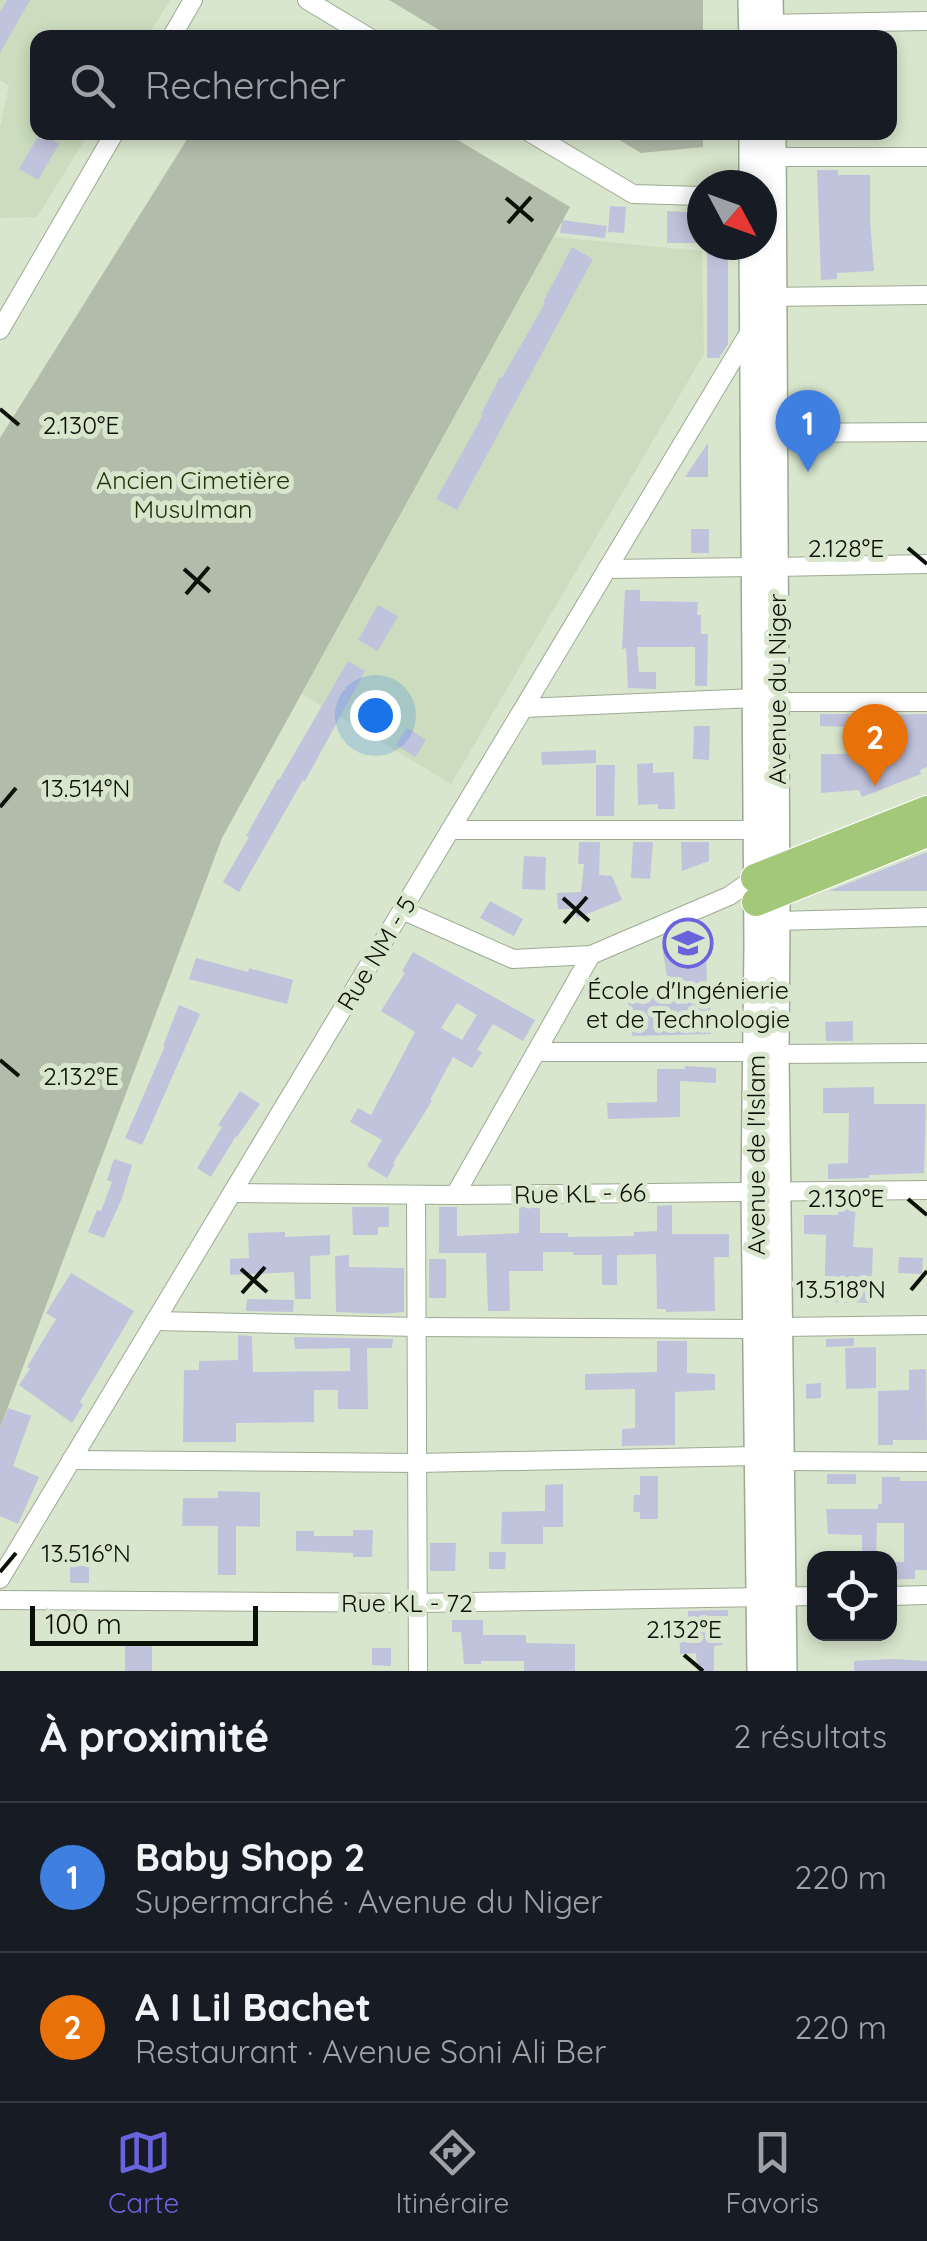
<!DOCTYPE html>
<html lang="fr">
<meta charset="utf-8">
<style>
:root{--surface:#171b24;--page:#20242c;--text:#f1f3f6;--muted:#9ea1a6;--line:#363941;--accent:#6963dd}
body{margin:0;font-family:Quicksand,sans-serif;background:var(--page);color:var(--text)}
.controls{position:absolute;right:30px;bottom:30px;display:grid;overflow:hidden;border-radius:20px;box-shadow:0 5px 15px #0003}
.controls button{width:90px;height:90px;display:grid;place-items:center;padding:0;border:0;border-bottom:2px solid var(--line);background:var(--surface);color:var(--text);font:50px sans-serif}
.compass{position:absolute;left:687px;top:170px;width:90px;height:90px;border-radius:50%;background:var(--surface);box-shadow:0 5px 15px #0003;rotate:131deg}
.scale{position:absolute;left:30px;bottom:25px;width:228px;box-sizing:border-box;padding-left:10px;border:5px solid #0b1008;border-top:0;font-size:28px;line-height:35px;white-space:nowrap;color:#0b1008;-webkit-text-stroke:8px #d8e6cd;paint-order:stroke}
.you{position:absolute;left:375px;top:715px;width:35px;height:35px;margin:-25px;border:8px solid #fff;border-radius:50%;background:#1a73e8;box-shadow:0 0 0 15px #1a73e833}
.badge{display:grid;place-items:center;width:65px;height:65px;border-radius:50%;background:var(--accent);color:#fff;font-size:32px;font-weight:700}
.pin{position:absolute;translate:-50% -82px;filter:drop-shadow(0 2px 5px #0008)}
.pin::after{content:'';position:absolute;top:52px;width:35px;height:30px;background:inherit;clip-path:polygon(0 0,100% 0,50% 100%)}
.list{margin:0;padding:0;list-style:none}
h2{display:flex;justify-content:space-between;align-items:center;height:130px;margin:0;padding:0 40px;font-size:42px}
h2 small{font-size:32px;font-weight:400;color:var(--muted)}
.list li{display:grid;grid-template-columns:65px 1fr auto;gap:30px;align-items:center;box-sizing:border-box;height:150px;padding:0 40px;border-top:2px solid var(--line)}
.list b{display:block;font-size:38px;white-space:nowrap}
.list p{margin:0;font-size:32px;white-space:nowrap;color:var(--muted)}
.list em{font-size:32px;font-style:normal;color:var(--muted)}
.icon{flex:none;width:55px;height:55px;fill:none;stroke:currentColor;stroke-width:2;stroke-linecap:round;stroke-linejoin:round}
.map{position:relative;flex:none;width:927px;height:1671px;overflow:hidden}
.search{position:absolute;background:var(--surface);box-shadow:0 5px 15px #0003;left:30px;right:30px;top:30px;height:110px;display:flex;align-items:center;gap:25px;box-sizing:border-box;padding:0 35px;border-radius:20px;color:var(--muted);font-size:38px}
.sheet{height:430px;background:var(--surface)}
nav{display:flex;justify-content:space-around;align-items:center;box-sizing:border-box;height:140px;border-top:2px solid var(--line);background:var(--surface);font-size:28px;color:var(--muted)}
nav a{display:grid;justify-items:center;gap:5px}
nav .on{color:var(--accent)}
.map>svg:first-child{display:block}
.built{fill:#cbddbe}
.green{fill:#b2bcaa}
.building{fill:#c0c3dc;fill-rule:evenodd}
.lines{fill:none;stroke-linecap:round;stroke-linejoin:round}
.street-casing{stroke:#9daa93;stroke-width:20}
.secondary-casing{stroke:#9daa93;stroke-width:28}
.primary-casing{stroke:#fff;stroke-width:30}
.street{stroke:#fff;stroke-width:18}
.secondary{stroke:#fff;stroke-width:25}
.primary{stroke:#a4c87a;stroke-width:28}
.ticks{fill:none;stroke:#0b1008;stroke-width:4}
.labels{text-anchor:middle;dominant-baseline:central;stroke-width:10;stroke-linejoin:round;paint-order:stroke}
.park-label{font-size:25px;fill:#1f3508;stroke:#d8e6cd}
.street-label{font-size:25px;fill:#0b1008;stroke:#d8e6cd}
.poi-label{font-size:25px;fill:#0b1008;stroke:#d8e6cd}
.ticks-label{font-size:25px;text-anchor:middle;fill:#0b1008;stroke:#d8e6cd;stroke-width:10;stroke-linejoin:round;paint-order:stroke}
</style>
<div class="map">
<svg width="927" height="1671" viewBox="0 0 927 1671">
<rect width="100%" height="100%" fill="#d8e6cd"/>
<g class="built">
<path d="M0,0h170l-23,37 -109,1v94l51,1 -52,84 -37,1v-91l9,-41 -9,-6z"/>
<path d="M554,237l148,14 2,103 -253,430 -149,-90z"/>
</g>
<g class="green">
<path d="M389,0h314v37h-252z"/>
<path d="M191,133h255l124,74 -348,631 -222,590v-990z"/>
<path d="M608,133h95v14l-62,6z"/>
</g>
<g class="building">
<path d="M7,0h23l-30,53v-41z"/>
<path d="M40,133l19,11 -21,36 -19,-11z"/>
<path d="M817,170h21v5h32v46l4,50 -37,2v6l-16,1z"/>
<path d="M610,206l16,1 -2,26 -16,-1z"/>
<path d="M667,211l35,2v30h-35z"/>
<path d="M562,220l45,6 -2,12 -45,-5z"/>
<path d="M707,245h21v99l-9,14h-12z"/>
<path d="M572,247l21,12 -136,251 -21,-11 47,-84 -2,-1 19,-37 2,1 43,-75 -2,-1z"/>
<path d="M708,443v34h-23z"/>
<rect x="691" y="529" width="18" height="24"/>
<path d="M625,590h15v11l58,1 -1,13h4v19h7l-1,52h-12v-39h-58l2,25h17v17l-28,-1 -2,-40 -4,1z"/>
<path d="M378,605l20,11 -20,35 -20,-11z"/>
<path d="M348,661l17,10 -60,110 -2,-1 -64,112 -16,-10 26,-45 -3,-1 32,-57 1,1z"/>
<path d="M820,714h30l-1,6h24v-5l54,-1v53l-7,3 1,4 -59,23 -3,-7 -38,3v-39h29l-3,-27 -27,-1z"/>
<path d="M694,726h16l-1,34 -16,-1z"/>
<path d="M407,728l19,12 -11,17 -19,-12z"/>
<path d="M596,750v13l-54,2 -1,-13z"/>
<path d="M653,763v10l21,-1 1,37h-17v-5l-20,1 -1,-41z"/>
<path d="M596,765h19l-1,51h-18z"/>
<path d="M579,842h21l-1,33 13,1 10,24 -45,18 -3,-9h-16l-1,-16 24,-1 3,-28h-6z"/>
<path d="M633,842h20l-3,37 -19,-1z"/>
<path d="M681,842h28v19l-27,10z"/>
<path d="M927,852v39h-98z"/>
<path d="M524,856l22,1 -1,33 -23,-1z"/>
<path d="M490,901l33,18 -9,17 -34,-18z"/>
<path d="M697,931l9,7 1,52h3l1,44 -79,2v-17h-4v-27l41,-2 -7,-44z"/>
<path d="M413,952l122,68 -12,21 -30,-17 -16,26 5,2 -10,16 -19,-11 -23,43 2,1 -39,62 2,1 -8,14 -20,-12 15,-26 -32,-18 8,-14 13,7 44,-83 -34,-21 24,-38 -3,-2zM457,1003l20,12 -15,25 -21,-12z"/>
<path d="M196,958l52,14 1,-4 44,12 -6,24 -98,-25z"/>
<path d="M179,1005l21,9 -58,131 -17,-7 40,-92h-2z"/>
<path d="M853,1021v20h-27l-1,-19z"/>
<path d="M685,1066l31,2v15l-36,-2v36l-72,2 -1,-16 50,-1v-33h28z"/>
<path d="M874,1087v17h52l-2,69 -55,2v3l-41,1v-15l20,-1 1,-50h-26v-25z"/>
<path d="M240,1091l20,13 -23,33 -1,-1 -25,41 -14,-9 25,-41 -4,-2z"/>
<path d="M114,1159l18,6 -10,33 -18,40 -16,-6 9,-22 4,1 11,-29 -5,-2z"/>
<path d="M839,1203h17l-3,44 20,1 -2,55 -47,-1 2,-67 -22,-1v-19h34z"/>
<path d="M672,1205v29h57v23h-15l1,54 -49,1v-3h-9l-1,-55 -39,1v30h-15v-30h-29v-3h-30v19h-34l1,40h-22l-2,-58h-47v-46h18v29l62,-3v-26h21v26h28v4l66,-1v-4l23,-1v-25z"/>
<path d="M352,1207h37v20h-11v8h-25z"/>
<path d="M285,1232v5l45,-2v20l-20,1 1,43h-16l-1,-27 -64,3v-16l19,-1 -1,-25z"/>
<path d="M349,1255v12l55,1v44l-22,2 -46,-2 -1,-56z"/>
<path d="M899,1257l24,1 -1,16 -24,-1z"/>
<rect x="429" y="1259" width="17" height="39"/>
<path d="M71,1273l63,38 -54,91 3,3 -11,18 -53,-38 11,-16 -3,-2 29,-48 -10,-6z"/>
<path d="M247,1299l47,1 -1,12 -47,-1z"/>
<path d="M238,1335l14,1 1,36 97,-1v-23l-55,1 -1,-12 99,2 -1,9h-25l1,61h-30v-19h-24v32l-78,1v19h-53l1,-72h15v-9l39,-1z"/>
<path d="M854,1338v8l-28,1v-8z"/>
<path d="M657,1341h30v32l28,1v16l-40,2v53l-53,1v-17l13,-1v-39l-50,1v-16l72,-2z"/>
<path d="M876,1347v41l-30,1 -1,-41z"/>
<path d="M926,1369l1,71h-34v5h-15v-54l31,-1v-20z"/>
<path d="M821,1383v15l-15,1v-15z"/>
<path d="M8,1408l23,8 -18,50 26,11 -21,47 -18,-8v-88z"/>
<rect x="827" y="1474" width="29" height="10"/>
<path d="M640,1476h18v43h-18v-7h-7l1,-17h6z"/>
<path d="M882,1477h18v4h27v89h-12v9h-25v-17h14v-39h-27l-1,35h-14v-23l-34,-1 -2,-25h52v-5h4z"/>
<path d="M563,1484v43h-20v17h-42l1,-32 43,-1v-26z"/>
<path d="M218,1491l42,1v35l-24,-1v49h-18v-49h-36l1,-28h35z"/>
<path d="M353,1530h20l-1,27h-19v-4l-57,-2v-20h18v5h39z"/>
<path d="M430,1543h26l-1,28h-25z"/>
<path d="M489,1552h17l-1,17h-16z"/>
<rect x="70" y="1566" width="19" height="17"/>
<path d="M728,1610v6h-6v29l-8,1v25h-17l-1,-18 -16,1 -1,-32h9v-11z"/>
<path d="M452,1620h31v15h43v8l49,1v27h-51v-10h-43v3h-17l-3,-32h-9z"/>
<rect x="125" y="1644" width="27" height="27"/>
<path d="M372,1648h19v18l-19,-1z"/>
<path d="M892,1659l35,2v10h-73v-10z"/>
</g>
<g class="lines">
<g class="street-casing">
<g id="street">
<path d="M307,0l63,38"/>
<path d="M763,24l164,-3"/>
<path d="M171,38l22,-38"/>
<path d="M529,132l104,62 69,2"/>
<path d="M773,157h154"/>
<path d="M763,297l164,-2"/>
<path d="M0,330l115,-198"/>
<path d="M768,433l159,-1"/>
<path d="M776,567l151,-3"/>
<path d="M607,569l147,-2"/>
<path d="M775,702h152"/>
<path d="M524,708l231,-10"/>
<path d="M450,830h305"/>
<path d="M402,910l111,49 78,-4 138,-59 26,-18"/>
<path d="M777,921l150,-4"/>
<path d="M536,1052h218"/>
<path d="M776,1054l151,-1"/>
<path d="M232,1193l223,2 472,-5"/>
<path d="M416,1195l2,476"/>
<path d="M455,1195l136,-240"/>
<path d="M155,1321l261,6 340,2"/>
<path d="M781,1327l146,-2"/>
<path d="M71,1460l347,3 338,-7"/>
<path d="M783,1461l144,1"/>
<path d="M0,1579l752,-1251"/>
<path d="M890,1596l37,-1"/>
<path d="M0,1600l418,3 396,-7"/>
</g>
</g>
<g class="secondary-casing">
<g id="secondary">
<path d="M751,0l1,38"/>
<path d="M770,0l1,38"/>
<path d="M773,132l4,789 -1,133 8,617"/>
<path d="M752,185v-53"/>
<path d="M752,245l5,700 -3,246 6,480"/>
</g>
</g>
<g class="primary-casing">
<g id="primary">
<path d="M755,878l172,-68"/>
<path d="M756,902l171,-69"/>
</g>
</g>
<use href="#street" class="street"/>
<use href="#secondary" class="secondary"/>
<use href="#primary" class="primary"/>
</g>
<path class="ticks" d="M506,198l27,23M508,223l23,-26M0,409l19,16M908,548l19,16M184,569l26,23M186,594l23,-27M0,807l16,-19M563,898l26,23M564,923l23,-26M0,1060l19,16M908,1199l19,16M241,1269l26,23M911,1290l16,-19M242,1293l23,-26M0,1572l16,-19M684,1655l19,16"/>
<defs>
<g id="university-ring" transform="scale(2.5)"><circle r="9.5" fill="#d8e6cd" stroke="#6963dd" stroke-width="1.5"/><path d="M0-5L7-2L0 1L-7-2ZM-4 1L0 2.5L4 1V4Q0 6-4 4Z" fill="#6963dd"/></g>
</defs>
<g fill-rule="evenodd">
<use href="#university-ring" x="688" y="943"/>
</g>
<g class="labels">
<g class="park-label">
<text x="193" y="479">Ancien Cimetière<tspan x="193" dy="29">Musulman</tspan></text>
</g>
<g class="street-label">
<text transform="translate(776 689) rotate(-90)">Avenue du Niger</text>
<text transform="translate(376 953) rotate(-59)">Rue NM - 5</text>
<text transform="translate(755 1155) rotate(-90)">Avenue de l'Islam</text>
<text transform="translate(580 1193) rotate(-1)">Rue KL - 66</text>
<text x="407" y="1602">Rue KL - 72</text>
</g>
<g class="poi-label">
<text x="688" y="989">École d'Ingénierie<tspan x="688" dy="29">et de Technologie</tspan></text>
</g>
</g>
<g class="ticks-label">
<text x="81" y="434">2.130°E</text>
<text x="846" y="557">2.128°E</text>
<text x="86" y="797">13.514°N</text>
<text x="81" y="1085">2.132°E</text>
<text x="846" y="1207">2.130°E</text>
<text x="841" y="1298">13.518°N</text>
<text x="86" y="1562">13.516°N</text>
<text x="684" y="1638">2.132°E</text>
</g>
</svg>
<div class="controls">
<button><svg class="icon" aria-label="locate" viewBox="0 0 24 24"><circle cx="12" cy="12" r="6"/><path d="M12 2v4M12 18v4M2 12h4M18 12h4"/></svg></button>
</div>
<svg class="compass" viewBox="-18 -18 36 36"><path d="M0-13l5 13h-10z" fill="#e53935"/><path d="M0 13l5-13h-10z" fill="#9ea1a6"/></svg>
<div class="scale">100 m</div>
<div class="you"></div>
<div class="pin badge" style="left:808px;top:472px;background:#3f7fe0">1</div>
<div class="pin badge" style="left:875px;top:786px;background:#e8710a">2</div>
<div class="search"><svg class="icon" aria-label="search" viewBox="0 0 24 24"><circle cx="10" cy="10" r="6"/><path d="M15 15l6 6"/></svg>Rechercher</div>
</div>
<section class="sheet">
<h2>À proximité<small>2 résultats</small></h2>
<ul class="list">
<li><span class="badge" style="background:#3f7fe0">1</span><div><b>Baby Shop 2</b><p>Supermarché · Avenue du Niger</p></div><em>220 m</em></li>
<li><span class="badge" style="background:#e8710a">2</span><div><b>A I Lil Bachet</b><p>Restaurant · Avenue Soni Ali Ber</p></div><em>220 m</em></li>
</ul>
</section>
<nav>
<a class="on"><svg class="icon" aria-label="map" viewBox="0 0 24 24"><path d="M3 6l6-2 6 2 6-2v14l-6 2-6-2-6 2zM9 4v14M15 6v14"/></svg>Carte</a>
<a><svg class="icon" aria-label="directions" viewBox="0 0 24 24"><path d="M12 3l9 9-9 9-9-9zM9 14v-3h6M13 9l2 2-2 2"/></svg>Itinéraire</a>
<a><svg class="icon" aria-label="saved" viewBox="0 0 24 24"><path d="M7 4h10v16l-5-4-5 4z"/></svg>Favoris</a>
</nav>
